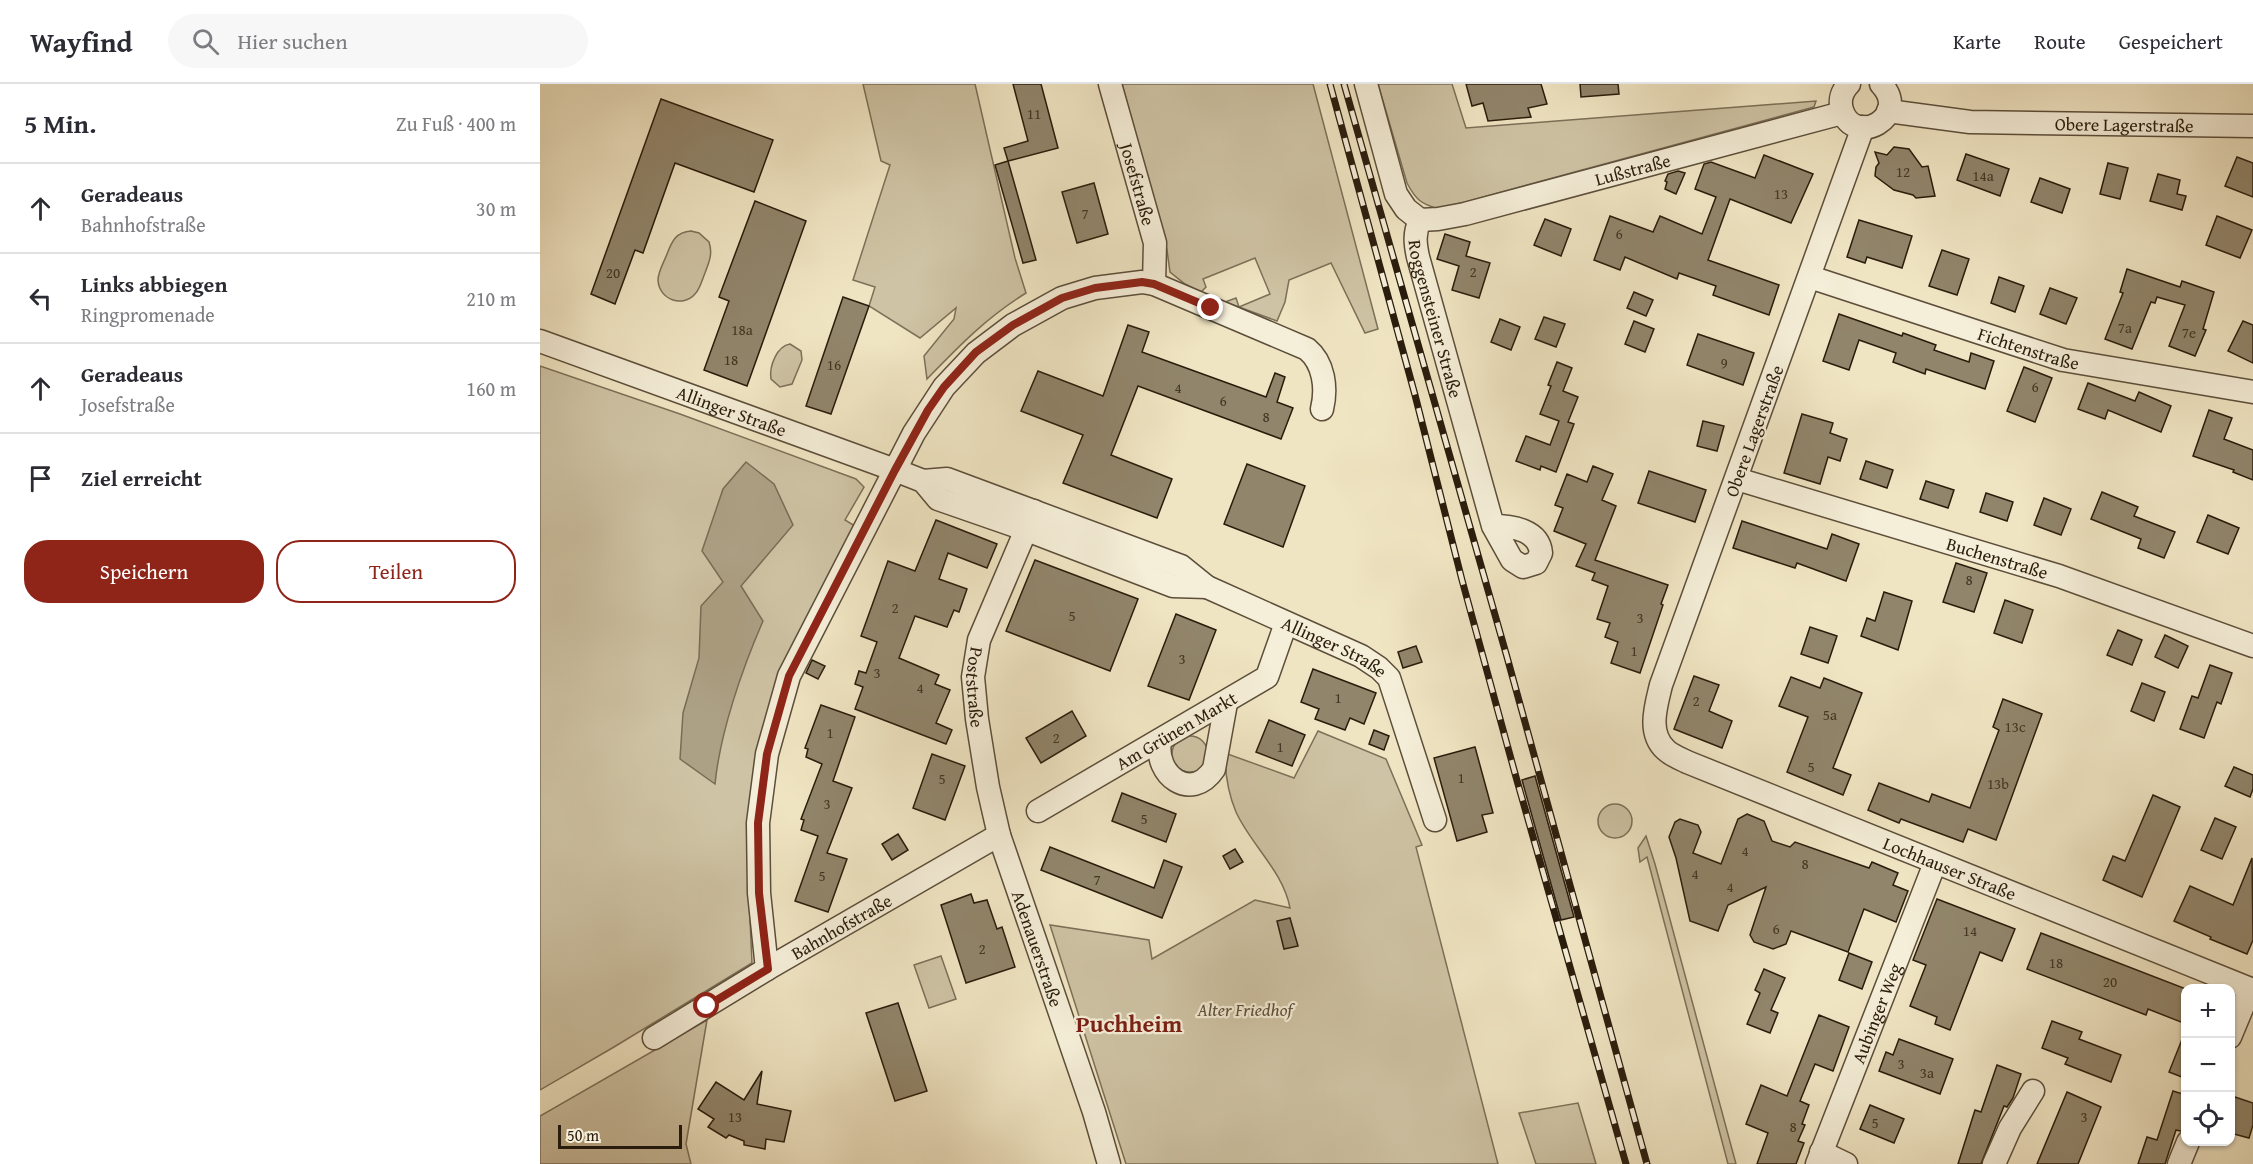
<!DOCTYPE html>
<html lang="de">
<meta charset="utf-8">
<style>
:root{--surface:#fff;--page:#f7f7f7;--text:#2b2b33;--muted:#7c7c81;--line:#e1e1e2;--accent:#8f2418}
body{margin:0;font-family:"Gentium Book Plus",serif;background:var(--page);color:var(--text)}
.controls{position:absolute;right:18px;bottom:18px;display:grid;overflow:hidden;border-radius:12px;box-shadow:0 2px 4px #0004}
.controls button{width:54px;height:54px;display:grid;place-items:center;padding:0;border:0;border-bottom:2px solid var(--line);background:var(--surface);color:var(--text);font:30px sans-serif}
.scale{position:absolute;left:18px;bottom:15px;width:124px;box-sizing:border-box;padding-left:6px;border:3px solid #2a1c0c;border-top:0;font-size:16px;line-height:21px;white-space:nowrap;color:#2a1c0c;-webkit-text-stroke:4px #f5eed8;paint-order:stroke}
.stop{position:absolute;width:18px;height:18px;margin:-14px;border:4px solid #8f2418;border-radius:50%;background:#fff}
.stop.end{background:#8f2418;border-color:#fff;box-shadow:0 2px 6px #0008}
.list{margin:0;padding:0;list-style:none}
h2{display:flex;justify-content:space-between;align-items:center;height:78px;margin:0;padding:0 24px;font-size:26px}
h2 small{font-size:20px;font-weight:400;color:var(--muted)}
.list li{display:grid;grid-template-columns:39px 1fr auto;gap:18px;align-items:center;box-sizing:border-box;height:90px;padding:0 24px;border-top:2px solid var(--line)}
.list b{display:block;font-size:22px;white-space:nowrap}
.list p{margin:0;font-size:20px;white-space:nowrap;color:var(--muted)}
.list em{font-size:20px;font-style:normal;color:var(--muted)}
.actions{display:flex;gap:12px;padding:18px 24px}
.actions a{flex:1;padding:14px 0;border:2px solid var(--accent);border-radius:24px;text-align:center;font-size:21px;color:var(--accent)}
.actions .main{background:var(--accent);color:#fff}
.icon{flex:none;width:33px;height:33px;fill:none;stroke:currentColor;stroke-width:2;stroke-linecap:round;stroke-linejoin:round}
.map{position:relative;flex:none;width:1713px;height:1080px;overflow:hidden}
header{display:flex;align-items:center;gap:36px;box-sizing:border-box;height:84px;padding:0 30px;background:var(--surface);border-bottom:2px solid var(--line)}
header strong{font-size:28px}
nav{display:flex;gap:33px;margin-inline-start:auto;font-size:21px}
.search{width:420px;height:54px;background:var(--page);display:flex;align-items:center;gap:15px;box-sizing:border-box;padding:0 21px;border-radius:33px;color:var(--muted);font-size:22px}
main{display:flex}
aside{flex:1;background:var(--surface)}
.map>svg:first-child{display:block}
.green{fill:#cec3a4;stroke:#7c7058;stroke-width:1.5}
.water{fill:#ada185;stroke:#796c55;stroke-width:1.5}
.building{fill:#91856b;stroke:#2a1c0c;stroke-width:1.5}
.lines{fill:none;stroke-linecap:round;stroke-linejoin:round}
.minor-casing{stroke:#5c4e3a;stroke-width:25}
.minor{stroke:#f5eed8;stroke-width:22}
.rail-casing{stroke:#2a1c0c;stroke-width:7}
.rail{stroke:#f5eed8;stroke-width:4.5;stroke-dasharray:14;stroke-linecap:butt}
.route{stroke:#8f2418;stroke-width:8}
.labels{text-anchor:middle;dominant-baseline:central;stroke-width:4.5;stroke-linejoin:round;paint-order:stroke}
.number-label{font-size:15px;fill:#443624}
.street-label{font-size:18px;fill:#2a1c0c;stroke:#f5eed8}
.park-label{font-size:18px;font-style:italic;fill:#5b4e3a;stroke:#f5eed8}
.district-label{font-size:24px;font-weight:bold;fill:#7a1f14;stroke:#f5eed8}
</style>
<header>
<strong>Wayfind</strong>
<div class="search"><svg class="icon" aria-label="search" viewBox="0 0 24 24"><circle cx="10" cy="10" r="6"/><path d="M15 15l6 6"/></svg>Hier suchen</div>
<nav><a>Karte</a><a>Route</a><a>Gespeichert</a></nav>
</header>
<main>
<aside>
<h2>5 Min.<small>Zu Fuß · 400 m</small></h2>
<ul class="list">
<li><svg class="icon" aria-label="ahead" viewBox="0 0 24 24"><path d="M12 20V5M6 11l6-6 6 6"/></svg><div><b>Geradeaus</b><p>Bahnhofstraße</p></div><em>30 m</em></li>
<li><svg class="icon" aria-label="left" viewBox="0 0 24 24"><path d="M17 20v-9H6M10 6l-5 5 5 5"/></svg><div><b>Links abbiegen</b><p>Ringpromenade</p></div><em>210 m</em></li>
<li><svg class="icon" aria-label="ahead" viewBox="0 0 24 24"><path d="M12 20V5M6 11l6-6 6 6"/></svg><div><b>Geradeaus</b><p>Josefstraße</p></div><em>160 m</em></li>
<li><svg class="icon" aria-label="arrive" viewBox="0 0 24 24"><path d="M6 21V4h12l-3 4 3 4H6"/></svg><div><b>Ziel erreicht</b></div></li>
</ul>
<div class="actions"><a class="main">Speichern</a><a>Teilen</a></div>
</aside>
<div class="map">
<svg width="1713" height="1080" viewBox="0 0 1713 1080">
<rect width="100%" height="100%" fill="#f0e5c3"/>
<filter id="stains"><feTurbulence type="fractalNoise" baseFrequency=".00333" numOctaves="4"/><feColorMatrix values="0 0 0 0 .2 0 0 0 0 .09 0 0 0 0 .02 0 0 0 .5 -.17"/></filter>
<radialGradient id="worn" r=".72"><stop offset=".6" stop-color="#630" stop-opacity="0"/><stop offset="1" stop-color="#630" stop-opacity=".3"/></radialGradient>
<g class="green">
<path d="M323,0h112l40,174 11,35c-40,25 -66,52 -99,86l-3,-23 30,-37 2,-11 -36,30 -51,-32 6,-19 -22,-7 37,-115 -9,-4z"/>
<path d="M582,0h191l65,245 -13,4 -34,-70 -42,17 -4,22 -8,19 -52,-19 11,-4 3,9 31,-13 -15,-36 -52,21 3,8 -5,5 -16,-8 -15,-12 -3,-22z"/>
<path d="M838,0h74l14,44 350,-27 -2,6 -375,102c-18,-5 -23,-9 -32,-26z"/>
<path d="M151,147l8,2 10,9c4,12 0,20 -4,31 -3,7 -5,16 -10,21 -12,14 -36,6 -37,-14 0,-8 6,-18 9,-26 5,-13 9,-22 24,-23z"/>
<path d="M250,260l11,7 1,9 -10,24 -12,3 -9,-8c-2,-13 6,-33 19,-35z"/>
<path d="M0,282l140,48 176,65 8,8 -19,33 10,6 -51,99 -56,251 4,87 -138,84 -74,43z"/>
<path d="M778,647l68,28 36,86 -6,2 82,317h-372l-76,-239 99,15 3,19 103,-59 35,8c-7,-37 -39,-63 -54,-96 -8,-19 -11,-39 -11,-59l69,25z"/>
<circle cx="650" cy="670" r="18"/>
<circle cx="1075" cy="737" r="17"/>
<path d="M1106,752l9,28 81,300h-8l-81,-307 -7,5 -2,-14z"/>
<path d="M401,872l15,43 -27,9 -15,-43z"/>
<path d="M167,936l-21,124 5,20h-151v-48z"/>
<path d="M1038,1019l18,61h-60l-17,-51z"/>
</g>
<path class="water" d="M206,378l28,22 19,41 -52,61 22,35c-21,48 -43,112 -48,163l-35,-25 3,-46 16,-55 2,-52 22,-24 -21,-31 21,-62z"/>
<g class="building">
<path d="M473,0h28l17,64 -50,13 -4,-13 24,-7z"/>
<path d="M926,0h75l6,20 -19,4 3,9 -43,4 -5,-18 -11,3z"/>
<path d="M1040,0h38l1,10 -38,3z"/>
<path d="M121,15l112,41 -19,52 -79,-29 -32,90 -8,-3 -20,54 -24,-10z"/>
<path d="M1354,63l15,2 13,18 6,-1 7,30 -19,2 -3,-3 -19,-5 -19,-14 1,-9 3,-4 -4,-11 12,3z"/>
<path d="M1426,70l43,15 -9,27 -43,-16z"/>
<path d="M1224,71l49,19 -22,49 -61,-24 -22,61 71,25 -10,30 -56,-20 3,-9 -37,-13 -2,6 -52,-22 -5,13 -26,-10 16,-44 43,16 7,-16 42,18 14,-37 -21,-8 9,-25 7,-2 44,16z"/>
<path d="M1697,73l16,6v34l-28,-11z"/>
<path d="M468,77l28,99 -13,3 -28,-98z"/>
<path d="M1568,79l20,5 -8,31 -20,-5z"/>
<path d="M1138,87l7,2 -9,21 -11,-5 2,-7 -2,-1 3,-7z"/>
<path d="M1618,90l22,6 -3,14 9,2 -4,14 -32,-9z"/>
<path d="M1500,94l30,11 -8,24 -31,-11z"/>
<path d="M554,99l14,51 -31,9 -15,-51z"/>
<path d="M215,117l51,20 -59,165 -43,-16 25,-69 -10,-4z"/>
<path d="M1677,132l35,14 -12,28 -34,-13z"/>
<path d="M1005,135l26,10 -10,27 -27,-11z"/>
<path d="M1319,136l53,16 -10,32 -35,-11 -2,6 -18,-6z"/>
<path d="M905,150l25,8 -4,14 24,7 -11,35 -27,-8 7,-24 -22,-7z"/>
<path d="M1402,166l27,9 -12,36 -28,-9z"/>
<path d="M1587,185l53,18 2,-6 32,11 -11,37 3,1 -11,26 -26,-10 16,-41 -28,-8 -2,6 -4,-1 -19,47 -27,-10 18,-46 -3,-1z"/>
<path d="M1459,193l25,9 -9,26 -24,-9z"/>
<path d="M1510,204l27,10 -11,26 -26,-10z"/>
<path d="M1094,208l19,8 -7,16 -19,-8z"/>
<path d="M303,213l26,9 -38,108 -25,-8z"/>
<path d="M1299,230l63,22 1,-3 33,12 -2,5 35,12 2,-9 23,8 -9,28 -59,-20 -1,5 -32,-12 3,-9 -37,-13 -10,30 -26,-9z"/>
<path d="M1004,233l21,7 -9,23 -21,-8z"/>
<path d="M960,235l20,8 -9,23 -20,-8z"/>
<path d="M1094,237l20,8 -9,23 -20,-8z"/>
<path d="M1703,237l10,4v38l-25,-12z"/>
<path d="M588,241l21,7 -7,20 124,45 9,-24 10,4 -8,25 16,6 -12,31 -143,-53 -27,69 61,24 -15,39 -94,-35 20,-48 -62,-24 17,-40 65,25z"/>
<path d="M1158,250l56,19 -11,32 -56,-20z"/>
<path d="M1017,278l15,6 -9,23 15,6 -10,25 6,2 -18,48 -15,-6 -1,4 -24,-9 10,-25 24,9 9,-24 -19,-7 11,-28 -3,-1z"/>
<path d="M1484,283l28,11 -17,44 -28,-11z"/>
<path d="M1548,299l47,18 4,-9 32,14 -10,26 -53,-22 -3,9 -27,-10z"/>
<path d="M1669,326l23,8 -8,21 29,11v30l-20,-8 1,-2 -41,-14z"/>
<path d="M1262,330l31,9 -3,10 17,6 -7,22 -12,-4 -8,27 -36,-11z"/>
<path d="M1163,337l21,5 -7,25 -20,-5z"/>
<path d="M1326,377l27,9 -6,18 -27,-9z"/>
<path d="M707,380l58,22 -22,61 -59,-23z"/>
<path d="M1053,382l20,8 -11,26 14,6 -21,54 73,25 -7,19 2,1 -23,68 -29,-10 7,-21 -13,-5 5,-14 -13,-4 11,-33 -16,-6 3,-7 -19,-7 10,-22 -32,-13 9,-23 -8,-3 12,-31 20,8z"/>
<path d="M1109,387l57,19 -11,32 -57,-19z"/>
<path d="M1386,397l28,9 -6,18 -28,-9z"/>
<path d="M1562,408l36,15 -4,9 41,16 -11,26 -26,-10 3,-9 -50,-20z"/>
<path d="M1446,409l27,9 -6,19 -27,-9z"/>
<path d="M1504,414l27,11 -10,26 -27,-10z"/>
<path d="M1668,431l31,13 -11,26 -31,-12z"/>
<path d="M396,436l61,24 -10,24 -39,-15 -9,26 28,10 -8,23 -5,-2 -7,17 -32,-11 -16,42 40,17 -4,9 15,6 -14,33 16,7 -6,14 -91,-35 8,-22 -8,-3 4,-13 7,2 11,-31 -16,-6 27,-75 27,10z"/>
<path d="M1202,437l85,28 5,-15 27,10 -13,37 -49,-18 -2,5 -62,-20z"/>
<path d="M495,476l103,39 -28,72 -104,-40z"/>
<path d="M1416,479l31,10 -13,39 -31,-10z"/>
<path d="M1344,508l28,9 -14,49 -37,-14 6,-18 8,3z"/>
<path d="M1465,516l28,10 -11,33 -28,-10z"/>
<path d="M636,530l40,16 -27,70 -41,-14z"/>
<path d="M1270,543l27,9 -9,27 -27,-9z"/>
<path d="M1578,546l24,10 -10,25 -25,-10z"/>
<path d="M1625,551l23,11 -10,22 -23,-11z"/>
<path d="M876,562l6,16 -19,6 -5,-16z"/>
<path d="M272,576l13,6 -7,13 -12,-6z"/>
<path d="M1670,581l22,8 -11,31 -4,-2 -13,36 -24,-9 12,-33 6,2z"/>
<path d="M773,585l63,24 -12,31 -14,-6 -5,12 -30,-11 4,-10 -18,-7z"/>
<path d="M1154,592l25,9 -10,26 23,10 -10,27 -48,-19z"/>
<path d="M1251,593l29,11 4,-10 38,15 -29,75 18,7 -8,20 -56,-23 21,-55 -29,-11z"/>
<path d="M1602,599l23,9 -11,29 -23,-10z"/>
<path d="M1463,615l39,15 -46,126 -28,-11 -5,13 -62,-23 -2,4 -31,-13 11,-27 50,19 3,-8 38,14 29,-78 -6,-3z"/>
<path d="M281,621l34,12 -22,64 19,7 -25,65 20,6 -19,53 -33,-11 23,-65 -17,-6 3,-10 -3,-1 21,-55 -16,-7 2,-8 -3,-1z"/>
<path d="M532,627l14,25 -45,27 -15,-25z"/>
<path d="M729,636l36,15 -13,31 -36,-14z"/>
<path d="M834,646l15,6 -5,14 -15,-6z"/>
<path d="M935,663l18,66 -11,2 5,17 -30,9 -23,-83z"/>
<path d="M392,670l33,12 -20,54 -32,-12z"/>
<path d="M1694,683l19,8v14l-3,8 -25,-11z"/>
<path d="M995,692l39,141 -13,3 -39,-140z"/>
<path d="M582,709l54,21 -10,28 -54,-21z"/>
<path d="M1613,711l27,12 -38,90 -39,-17 10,-24 12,5z"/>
<path d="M1207,730l17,7 8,20 18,6 5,-5 74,26 3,-6 26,11 -5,12 15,6 -12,31 -32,-13 -16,43 -57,-21 -5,13 -13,5 -19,-7 -4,-7 16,-48 -38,18 -10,26 -28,-10 -14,-63 -7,-21 6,-15 5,-3 18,6 3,7 -8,21 28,11 17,-45z"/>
<path d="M1675,734l21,9 -14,32 -21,-9z"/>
<path d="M358,750l10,16 -16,10 -10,-16z"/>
<path d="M510,763l104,41 10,-28 18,7 -20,51 -121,-48z"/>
<path d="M695,765l8,13 -13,7 -7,-13z"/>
<path d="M1712,774l1,82 -6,14 -37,-15 1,-2 -37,-16 16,-35 43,19z"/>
<path d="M431,810l3,9 13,-3 10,29 5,-2 13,40 -49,16 -25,-78z"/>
<path d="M1397,815l78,30 -13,32 -22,-9 -30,78 -15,-6 2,-7 -27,-11 16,-41 -13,-5z"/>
<path d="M750,834l8,28 -14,3 -7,-28z"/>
<path d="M1501,849l145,56v35l-38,-15 -2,6 -119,-46z"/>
<path d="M1309,869l23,9 -10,27 -23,-9z"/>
<path d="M1224,885l21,9 -14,32 7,3 -8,20 -23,-9 13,-31 -5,-3z"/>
<path d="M358,919l29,88 -32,10 -29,-88z"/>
<path d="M1279,931l30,12 -16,44 -18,-7 -15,37 9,4 -7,19 3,1 -7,16 6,2 -8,21h-39l11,-31 -22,-9 15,-39 26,11z"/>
<path d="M1512,937l30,11 -3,7 42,16 -10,27 -46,-18 3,-6 -26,-10z"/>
<path d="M1645,948l1,36 -4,9 -13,-5z"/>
<path d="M1359,955l54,20 -13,35 -61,-23 7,-19 7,3z"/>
<path d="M1457,981l24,9 -8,24 -6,9 -3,-1 -23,58h-23l17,-54 6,2z"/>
<path d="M222,987l-5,33 34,7 -7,31 -18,-3 -1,10 -21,-4v-4l-15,-6 -3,3 -18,-11 6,-8 -16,-10 18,-27 28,18z"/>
<path d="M1633,1007l13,4v34l-6,2 -4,-1 -11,34h-27l9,-27 10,3z"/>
<path d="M1527,1008l34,15 -23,57h-41z"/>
<path d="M1695,1013l18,6v22l-4,13 -19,-5v-24z"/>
<path d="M1330,1021l34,14 -10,24 -34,-14z"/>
</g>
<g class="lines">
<g class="minor-casing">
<g id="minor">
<path id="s1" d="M570,0l45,159 -1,41"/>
<path d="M826,0l30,110 10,15 14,11"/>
<path d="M1309,0c-7,7 -10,16 -7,26 12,38 70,7 39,-26"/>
<path id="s2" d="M1348,27l82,11 283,4"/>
<path id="s3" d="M1323,43l-202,558c-5,21 -14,48 5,65 5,5 15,9 21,12l566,228"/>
<path id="s4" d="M880,136c-6,13 -5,23 -2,37l75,269 19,34 11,7 13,-4 5,-10c-2,-23 -29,-27 -48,-27"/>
<path id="s5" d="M880,136l18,-1 27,-5 377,-101"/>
<path id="s6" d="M1270,193l253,83 190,32"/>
<path id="s7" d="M0,257l355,129 28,11 15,18 89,31 146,56 34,1"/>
<path id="s8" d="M1197,395l322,97 194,70"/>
<path id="s9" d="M383,397l24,-2 234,87 26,21 154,69 18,12 10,10 46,142"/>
<path id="s10" d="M494,427l-55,129 -6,37 4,42 11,68 11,48 95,277 15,52"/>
<path d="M620,657c-6,34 31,62 54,28l12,-66"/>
<path id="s11" d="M498,727l229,-134 19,-54"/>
<path d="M227,885l-8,-76 -1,-70 9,-69 22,-78 125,-243 30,-46 32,-34 37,-28 49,-27 33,-10 47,-6 12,2 153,65c17,14 20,39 15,60"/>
<path d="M1690,953l20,-48"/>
<path id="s12" d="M114,954l113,-69 232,-134"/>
<path d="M1281,1068l25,12"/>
<path id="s13" d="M1277,1080l118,-301"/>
<path d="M1454,1080l16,-36 23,-37"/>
<path d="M1639,1080l9,-22"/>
</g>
</g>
<use href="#minor" class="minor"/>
<g class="rail-casing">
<g id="rail">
<path d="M790,0l85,311 47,185 54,197 110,387"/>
<path d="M804,0l163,573 140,507"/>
</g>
</g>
<use href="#rail" class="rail"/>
</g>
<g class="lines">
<path class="route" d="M167,922l61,-37 -9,-76 -1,-70 9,-69 22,-78 106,-206 33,-60 16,-23 32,-35 37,-27 49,-27 33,-10 47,-6 12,2 57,24"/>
</g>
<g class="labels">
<g class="number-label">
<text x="494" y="29">11</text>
<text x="1363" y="87">12</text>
<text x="1443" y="91">14a</text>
<text x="1241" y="109">13</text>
<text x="545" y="129">7</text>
<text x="1079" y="149">6</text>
<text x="933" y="187">2</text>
<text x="73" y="188">20</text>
<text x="1585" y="243">7a</text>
<text x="202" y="245">18a</text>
<text x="1649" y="248">7e</text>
<text x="191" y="275">18</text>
<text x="1184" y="278">9</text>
<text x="294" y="280">16</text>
<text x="1495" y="302">6</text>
<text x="638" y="303">4</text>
<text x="683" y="316">6</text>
<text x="726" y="332">8</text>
<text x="1429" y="495">8</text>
<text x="355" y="523">2</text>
<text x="532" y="531">5</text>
<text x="1100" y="533">3</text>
<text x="1094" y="566">1</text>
<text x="642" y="574">3</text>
<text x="337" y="588">3</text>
<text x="380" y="603">4</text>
<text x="798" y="613">1</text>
<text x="1156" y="616">2</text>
<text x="1290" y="630">5a</text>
<text x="1475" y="642">13c</text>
<text x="290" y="648">1</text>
<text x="516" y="653">2</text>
<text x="740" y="662">1</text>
<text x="1271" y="682">5</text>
<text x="921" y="693">1</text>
<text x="402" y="694">5</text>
<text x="1458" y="699">13b</text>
<text x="287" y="719">3</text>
<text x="604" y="734">5</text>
<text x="1205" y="766">4</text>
<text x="1265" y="779">8</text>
<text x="1155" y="789">4</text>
<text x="282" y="791">5</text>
<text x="557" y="795">7</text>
<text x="1190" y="802">4</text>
<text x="1236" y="844">6</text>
<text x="1430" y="846">14</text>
<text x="442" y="864">2</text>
<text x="1516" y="878">18</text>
<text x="1570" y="897">20</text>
<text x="1361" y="979">3</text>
<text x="1387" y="988">3a</text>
<text x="195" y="1032">13</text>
<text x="1544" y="1032">3</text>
<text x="1335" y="1038">5</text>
<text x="1253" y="1042">8</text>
</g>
<g class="street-label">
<text stroke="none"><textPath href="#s2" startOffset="237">Obere Lagerstraße</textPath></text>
<text stroke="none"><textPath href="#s5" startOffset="219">Lußstraße</textPath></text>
<text stroke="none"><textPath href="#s1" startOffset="104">Josefstraße</textPath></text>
<text stroke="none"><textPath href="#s4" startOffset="102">Roggensteiner Straße</textPath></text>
<text stroke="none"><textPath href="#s6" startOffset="230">Fichtenstraße</textPath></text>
<text stroke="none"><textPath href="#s7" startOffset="204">Allinger Straße</textPath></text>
<text transform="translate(1214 347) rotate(-70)">Obere Lagerstraße</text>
<text stroke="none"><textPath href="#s8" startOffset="272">Buchenstraße</textPath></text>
<text stroke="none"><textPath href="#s9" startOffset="448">Allinger Straße</textPath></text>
<text stroke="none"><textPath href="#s10" startOffset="188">Poststraße</textPath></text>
<text stroke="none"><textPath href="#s11" startOffset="160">Am Grünen Markt</textPath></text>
<text stroke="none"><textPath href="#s3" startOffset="970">Lochhauser Straße</textPath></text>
<text stroke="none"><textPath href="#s12" startOffset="218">Bahnhofstraße</textPath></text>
<text stroke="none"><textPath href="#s10" startOffset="458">Adenauerstraße</textPath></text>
<text stroke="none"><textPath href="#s13" startOffset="162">Aubinger Weg</textPath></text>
</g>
<g class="park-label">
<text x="705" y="925">Alter Friedhof</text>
</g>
<g class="district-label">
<text x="589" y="939">Puchheim</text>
</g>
</g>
<rect width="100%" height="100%" filter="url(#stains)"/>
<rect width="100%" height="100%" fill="url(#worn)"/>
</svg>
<div class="controls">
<button>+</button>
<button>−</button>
<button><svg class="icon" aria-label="locate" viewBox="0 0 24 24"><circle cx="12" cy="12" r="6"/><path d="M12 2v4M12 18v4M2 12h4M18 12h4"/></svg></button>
</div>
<div class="scale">50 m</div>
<div class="stop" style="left:167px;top:922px"></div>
<div class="stop end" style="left:671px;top:224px"></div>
</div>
</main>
